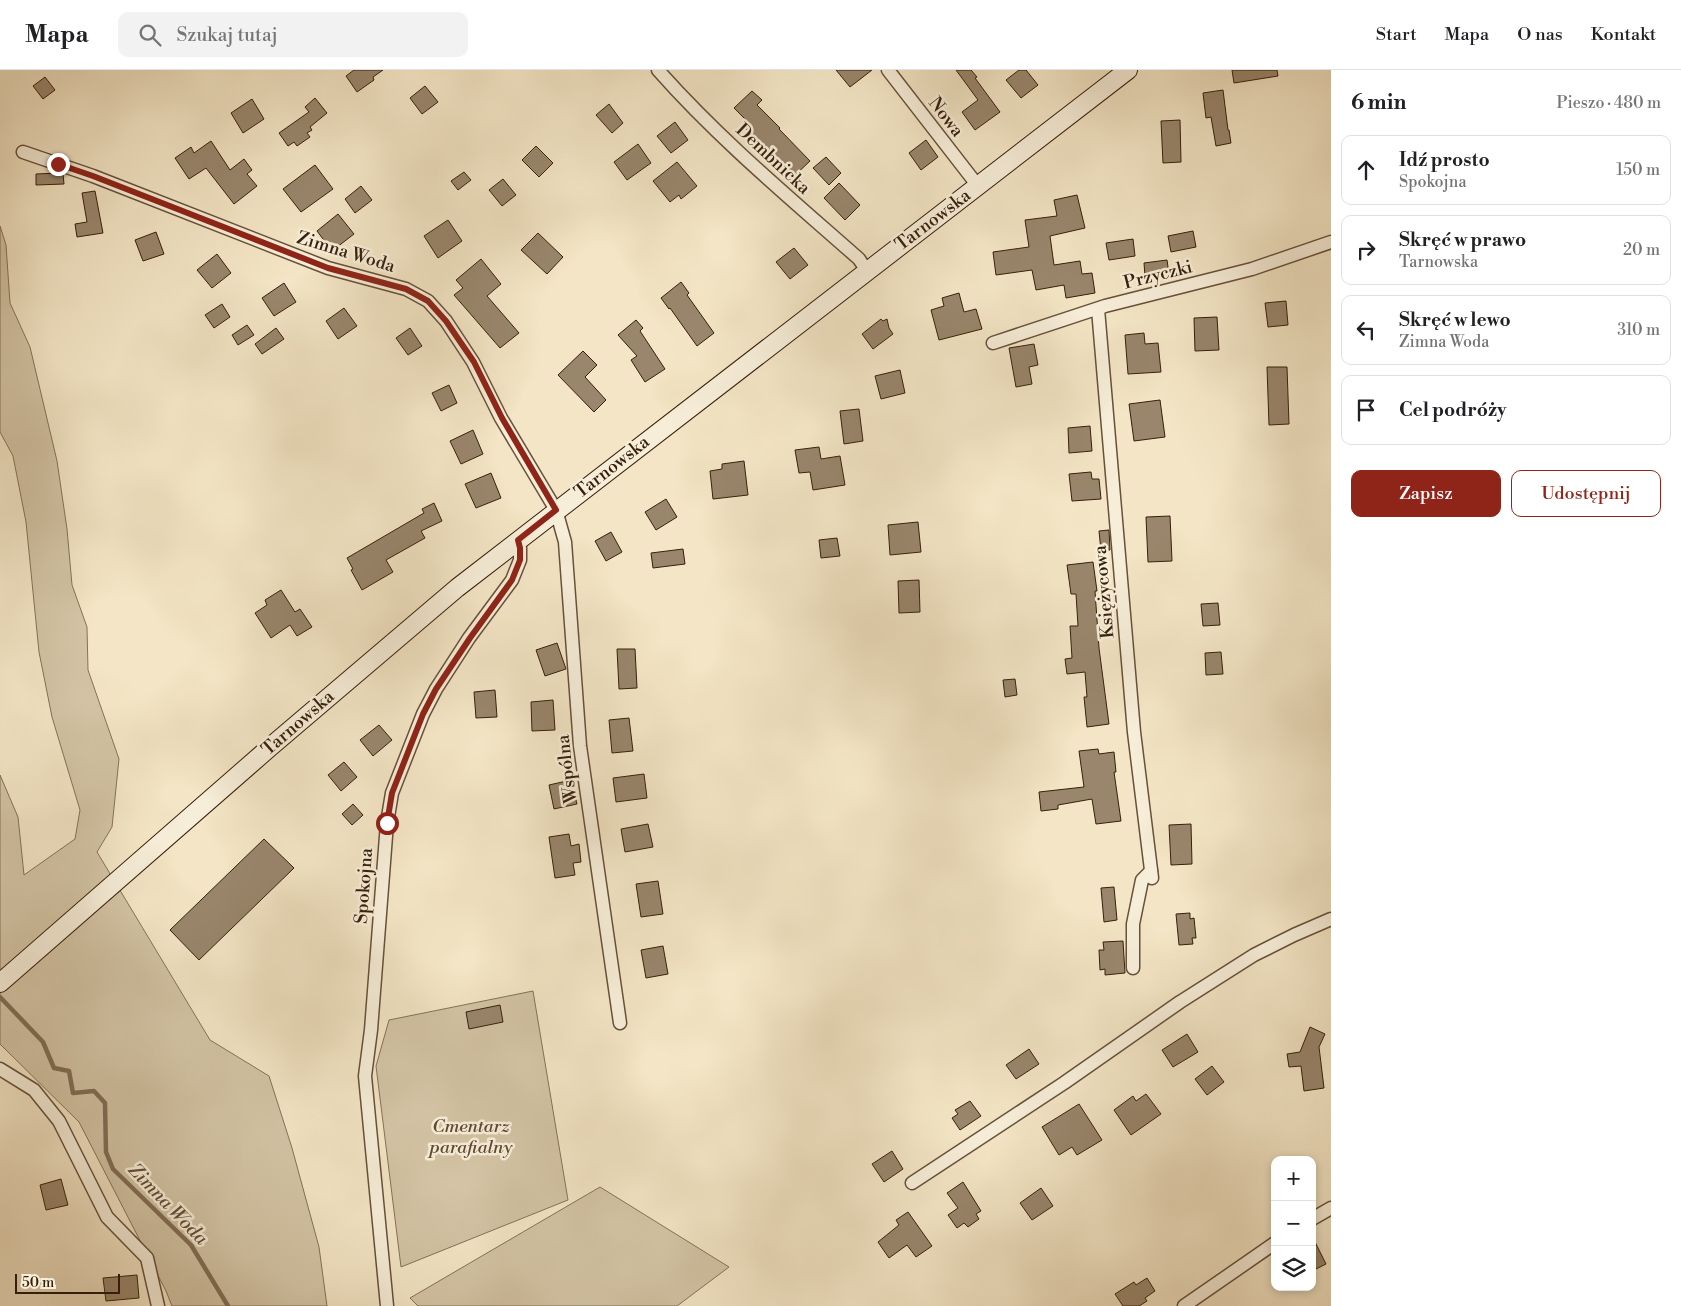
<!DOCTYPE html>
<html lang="pl">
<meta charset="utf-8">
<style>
:root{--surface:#fff;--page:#f2f2f2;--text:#202124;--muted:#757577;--line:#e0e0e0;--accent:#8f2418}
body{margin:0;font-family:"Libre Bodoni",serif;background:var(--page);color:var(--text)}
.controls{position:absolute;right:15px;bottom:15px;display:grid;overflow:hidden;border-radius:10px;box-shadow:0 2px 8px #0003}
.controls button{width:45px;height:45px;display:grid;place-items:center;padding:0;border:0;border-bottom:1px solid var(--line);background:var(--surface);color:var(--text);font:25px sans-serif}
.scale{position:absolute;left:15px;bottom:12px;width:105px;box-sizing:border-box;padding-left:5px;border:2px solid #37200b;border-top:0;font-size:14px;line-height:18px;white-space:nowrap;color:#37200b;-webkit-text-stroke:4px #f7eed9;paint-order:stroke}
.stop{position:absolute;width:15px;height:15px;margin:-11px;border:4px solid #8f2418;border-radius:50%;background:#fff}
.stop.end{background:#8f2418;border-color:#fff;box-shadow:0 1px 5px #0008}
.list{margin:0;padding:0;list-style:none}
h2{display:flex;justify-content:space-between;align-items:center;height:65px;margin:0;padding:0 20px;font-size:21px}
h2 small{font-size:16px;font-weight:400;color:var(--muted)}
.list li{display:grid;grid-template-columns:32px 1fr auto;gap:15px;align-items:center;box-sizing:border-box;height:70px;margin:0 10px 10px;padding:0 10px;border:1px solid var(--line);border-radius:10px}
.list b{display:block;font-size:19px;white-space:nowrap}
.list p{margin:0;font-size:16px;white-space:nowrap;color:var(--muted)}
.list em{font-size:16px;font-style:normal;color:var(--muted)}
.actions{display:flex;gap:10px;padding:15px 20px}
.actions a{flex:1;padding:11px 0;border:1px solid var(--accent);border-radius:10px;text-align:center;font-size:18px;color:var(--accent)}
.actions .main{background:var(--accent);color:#fff}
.icon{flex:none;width:28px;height:28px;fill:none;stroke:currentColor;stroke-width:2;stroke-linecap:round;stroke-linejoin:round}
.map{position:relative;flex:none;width:1331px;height:1236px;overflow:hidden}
header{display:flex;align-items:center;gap:30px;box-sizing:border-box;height:70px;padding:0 25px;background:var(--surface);border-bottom:1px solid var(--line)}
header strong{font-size:24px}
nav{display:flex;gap:28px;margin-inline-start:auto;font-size:18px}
.search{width:350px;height:45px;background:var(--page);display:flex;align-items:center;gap:12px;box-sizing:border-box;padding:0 18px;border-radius:10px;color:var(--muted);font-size:19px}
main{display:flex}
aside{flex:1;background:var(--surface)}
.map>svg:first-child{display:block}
.green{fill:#d3c4a5;stroke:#857258}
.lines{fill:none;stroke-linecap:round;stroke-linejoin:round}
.stream{stroke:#816e55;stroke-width:4.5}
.building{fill:#99866c;stroke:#37200b}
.street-casing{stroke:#66513a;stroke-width:15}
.secondary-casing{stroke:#37200b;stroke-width:20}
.street{stroke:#f7eed9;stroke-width:12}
.secondary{stroke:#f7eed9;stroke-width:18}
.route{stroke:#8f2418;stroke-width:6}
.labels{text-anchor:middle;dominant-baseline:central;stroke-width:5;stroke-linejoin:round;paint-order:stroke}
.street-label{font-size:18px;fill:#37200b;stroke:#f7eed9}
.park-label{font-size:18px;font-style:italic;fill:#5e4932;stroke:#f7eed9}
.water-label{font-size:19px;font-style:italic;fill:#624e36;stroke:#f7eed9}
</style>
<header>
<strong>Mapa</strong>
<div class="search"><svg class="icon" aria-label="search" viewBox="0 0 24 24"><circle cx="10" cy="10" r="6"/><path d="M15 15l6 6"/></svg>Szukaj tutaj</div>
<nav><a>Start</a><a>Mapa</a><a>O nas</a><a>Kontakt</a></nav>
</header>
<main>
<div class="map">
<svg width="1331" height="1236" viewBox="0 0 1331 1236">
<rect width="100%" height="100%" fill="#f3e5c5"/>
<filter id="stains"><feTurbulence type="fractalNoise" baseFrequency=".004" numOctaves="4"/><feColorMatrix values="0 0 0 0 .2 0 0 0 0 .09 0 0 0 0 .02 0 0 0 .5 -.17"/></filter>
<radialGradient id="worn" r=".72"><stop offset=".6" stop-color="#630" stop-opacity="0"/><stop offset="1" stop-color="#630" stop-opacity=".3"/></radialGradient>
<g class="green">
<path d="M0,156l6,19 4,58 20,44 27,114 10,68 5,56 15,42 1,43 31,89 -7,68 -15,25 113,188 59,36 23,72 27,99 8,59h-155l-6,-15 -87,-169 -79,-78v-269l18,42 6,58 51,-36 5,-29 -28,-93 -13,-65 -13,-130 -13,-66 -13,-24z"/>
<path d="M533,921l35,209 -167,67 -25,-201 13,-46z"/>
<path d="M600,1117l129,80 -52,39h-259l-8,-8z"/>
</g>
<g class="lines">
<path class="stream" d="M0,927l43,45 11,26 15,3 4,22 21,-2 11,12 1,49 7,17 78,76 37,61"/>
</g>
<g class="building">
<path d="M354,0h29l-10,7 1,3 -17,12 -11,-16z"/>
<path d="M836,0h36l-22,17z"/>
<path d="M956,0h15l6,7 -2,1 25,34 -25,18 -13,-18 16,-12z"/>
<path d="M1019,0h7l12,15 -17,13 -15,-18z"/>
<path d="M1232,0h45l1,6 -44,7z"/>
<path d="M45,7l10,13 -12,9 -10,-13z"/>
<path d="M425,16l13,16 -16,12 -12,-16z"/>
<path d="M1223,20l5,40h1l2,13 -15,3 -5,-29 -5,1 -3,-25z"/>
<path d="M752,21l10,9 -5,5 23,23 -1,1 31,32 -19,18 -16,-18 2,-2 -31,-30 4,-5 -16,-16z"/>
<path d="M315,28l12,15 -17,14 2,3 -5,3 3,4 -13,9 -3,-4 -6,4 -9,-13 30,-21 -4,-5z"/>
<path d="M252,29l12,20 -21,14 -12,-20z"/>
<path d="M609,34l14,19 -11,10 -16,-18z"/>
<path d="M1180,50l1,42 -18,1 -2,-42z"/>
<path d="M675,52l13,18 -17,13 -14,-17z"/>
<path d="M926,70l12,17 -17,13 -12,-17z"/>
<path d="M211,71l19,29 14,-11 8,11 -5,4 10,12 -23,18 -28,-36 -17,11 -14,-21 16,-11 3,6z"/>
<path d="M638,74l13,19 -24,17 -13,-18z"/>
<path d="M536,76l17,17 -14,14 -17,-17z"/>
<path d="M826,87l15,16 -12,12 -16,-17z"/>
<path d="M677,92l20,24 -16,13 -2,-4 -9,7 -17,-21z"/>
<path d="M315,95l18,24 -32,23 -18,-23z"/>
<path d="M464,102l7,8 -13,10 -7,-9z"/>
<path d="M60,103l3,1 1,10 -28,1v-11z"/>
<path d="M503,109l13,16 -14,11 -13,-16z"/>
<path d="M839,113l21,22 -15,15 -21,-22z"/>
<path d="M361,116l11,14 -17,13 -10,-14z"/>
<path d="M95,121l8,42 -26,4 -2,-13 12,-2 -5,-29z"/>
<path d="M1077,125l8,33 -35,8 4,29 26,-4 2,13 10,-1 3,20 -29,5 -2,-13 -28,5 -4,-20 -36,5 -3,-23 36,-5 -4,-27 32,-4 -3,-16z"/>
<path d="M338,144l16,20 -22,17 -15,-20z"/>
<path d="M448,150l14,21 -24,17 -14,-22z"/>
<path d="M1193,161l3,16 -25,5 -3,-16z"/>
<path d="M156,162l8,22 -21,7 -8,-21z"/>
<path d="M538,163l25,24 -16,17 -26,-24z"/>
<path d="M1133,169l2,17 -26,4 -3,-17z"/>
<path d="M794,178l14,17 -18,14 -14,-17z"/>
<path d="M217,184l14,19 -19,15 -15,-18z"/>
<path d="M481,189l20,25 -14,12 32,37 -19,15 -46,-53 9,-7 -7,-8z"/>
<path d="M1167,190l2,14 -24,2 -1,-13z"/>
<path d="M681,212l8,11 -2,2 27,38 -17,13 -27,-38 -1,1 -8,-11z"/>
<path d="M284,213l12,19 -22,14 -12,-18z"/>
<path d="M959,223l5,19 12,-3 6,20 -43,11 -8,-30 13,-4 -2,-8z"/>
<path d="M1286,231l2,24 -20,2 -3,-24z"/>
<path d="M222,234l8,13 -16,11 -9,-13z"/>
<path d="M344,238l13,18 -19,13 -12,-18z"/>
<path d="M1217,247l2,33 -24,1 -1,-33z"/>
<path d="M881,249l2,2 4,-2 2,9 4,6 -20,15 -11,-15z"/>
<path d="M636,250l7,8 -3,3 25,38 -20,13 -14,-22 6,-4 -19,-21z"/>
<path d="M247,255l7,10 -16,10 -6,-10z"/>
<path d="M276,258l8,11 -22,15 -7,-10z"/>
<path d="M410,258l12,18 -14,9 -12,-17z"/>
<path d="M1144,263l1,11 13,-1 3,29 -33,2 -3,-39z"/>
<path d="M1034,274l4,21 -9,2 3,17 -16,3 -7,-39z"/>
<path d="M583,281l14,14 -12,12 21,23 -12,12 -36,-37z"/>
<path d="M1267,297h20l2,57 -20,1z"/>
<path d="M900,300l5,23 -24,6 -6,-23z"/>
<path d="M449,315l8,18 -16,8 -9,-18z"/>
<path d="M1160,330l5,37 -31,4 -5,-37z"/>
<path d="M859,339l4,32 -19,3 -4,-33z"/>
<path d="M1090,356l2,25 -23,2 -1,-25z"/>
<path d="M473,360l10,24 -22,10 -11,-23z"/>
<path d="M819,377l2,12 19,-3 5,29 -32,5 -3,-18 -11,1 -4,-23z"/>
<path d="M744,391l4,34 -35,4 -3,-28 12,-2v-5z"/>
<path d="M1091,402l1,7h7l2,20 -29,2 -3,-27z"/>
<path d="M491,403l10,25 -25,10 -11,-24z"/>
<path d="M666,429l11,18 -21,13 -11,-18z"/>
<path d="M434,433l8,18 -21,10 4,7 -39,22 7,12 -31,18 -11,-20 2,-1 -6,-11 77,-45 -2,-4z"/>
<path d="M1170,446l2,45 -24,1 -2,-45z"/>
<path d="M918,452l3,30 -31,3 -2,-30z"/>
<path d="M1109,460l1,20 -9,1 -2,-20z"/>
<path d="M611,462l11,20 -16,9 -11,-20z"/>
<path d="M837,468l3,18 -19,2 -2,-18z"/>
<path d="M683,479l2,15 -32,4 -2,-15z"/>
<path d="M1093,492l4,29h-2l4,57 10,76 -22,3 -3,-30h3l-2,-25 -18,2 -2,-15 7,-1 -2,-32h8l-2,-32h-5l-4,-29z"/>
<path d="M919,510l1,32 -21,1 -1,-32z"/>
<path d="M281,520l14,22 5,-3 12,18 -15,9 -7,-11 -19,13 -16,-25 12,-8 -2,-5z"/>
<path d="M1218,533l2,22 -17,1 -2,-22z"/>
<path d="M557,573l9,26 -21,7 -9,-26z"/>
<path d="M617,579h18l2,39 -18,1z"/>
<path d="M1221,582l2,22 -17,1 -1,-22z"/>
<path d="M1015,609l2,16 -12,2 -2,-17z"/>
<path d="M495,620l2,27 -21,1 -2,-26z"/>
<path d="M553,630l2,30 -23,1 -1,-29z"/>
<path d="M629,648l4,33 -21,2 -3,-33z"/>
<path d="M379,655l13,15 -19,16 -13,-16z"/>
<path d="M1098,679l1,5 15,-2 2,20h-2l7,49 -25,3 -4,-25 -34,6v4l-17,2 -2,-19 45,-5 -5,-36z"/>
<path d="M344,692l13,15 -16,14 -13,-16z"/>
<path d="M644,704l3,24 -31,4 -3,-24z"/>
<path d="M571,710l6,24 -23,5 -5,-24z"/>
<path d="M353,734l10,11 -11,10 -10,-11z"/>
<path d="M648,754l5,23 -28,5 -4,-23z"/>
<path d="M1191,754l1,40 -21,1 -2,-40z"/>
<path d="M569,764l2,12 8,-2 2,18 -8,1 2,12 -20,3 -6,-41z"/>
<path d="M264,769l30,29 -95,92 -29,-30z"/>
<path d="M658,811l5,33 -22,3 -5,-33z"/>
<path d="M1114,817l3,33 -13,2 -3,-34z"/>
<path d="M1190,843v6l4,-1 2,20h-4l1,6 -14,1 -3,-31z"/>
<path d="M1123,871l2,32 -20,2v-6l-5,1 -1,-20h5l-1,-8z"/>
<path d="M663,876l5,28 -22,4 -5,-28z"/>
<path d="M500,935l3,17 -34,7 -3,-17z"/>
<path d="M1310,957l15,7 -6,13 5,41 -20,3 -3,-25 -12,1 -2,-13 13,-2z"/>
<path d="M1187,964l11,18 -25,15 -11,-17z"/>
<path d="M1029,979l10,15 -23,15 -10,-14z"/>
<path d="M1212,996l12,16 -17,13 -12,-16z"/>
<path d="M1146,1024l15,20 -30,21 -17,-25 19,-14 3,5z"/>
<path d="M970,1031l11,15 -21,14 -8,-12 6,-4 -3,-4z"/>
<path d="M1079,1034l23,36 -25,15 -5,-8 -13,8 -17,-28z"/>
<path d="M892,1081l11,18 -19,13 -12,-18z"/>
<path d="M61,1109l7,26 -22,5 -6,-25z"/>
<path d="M963,1112l18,29 -5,3 3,5 -11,8 -4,-4 -7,5 -9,-13 10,-7 -11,-15z"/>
<path d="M1041,1118l12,18 -21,14 -12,-17z"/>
<path d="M908,1142l24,34 -16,11 -9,-12 -18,13 -11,-16 21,-17 -3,-5z"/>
<path d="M1312,1166l14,28 -14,7z"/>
<path d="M137,1205l2,23 -33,3 -3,-23z"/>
<path d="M1147,1208l8,13 -10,7 2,3 -8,5h-16l-8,-12 19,-12 2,3z"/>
</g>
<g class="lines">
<g class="street-casing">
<g id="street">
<path d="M658,0c61,69 132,128 201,189l8,12"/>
<path d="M888,0l90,116"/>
<path d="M23,82l70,24 235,92 78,21 22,12 18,20 27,41 28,56 55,92 9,32 15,204 40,277"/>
<path d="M1098,239l36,423 18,146"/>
<path d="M993,273l112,-37 147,-37 79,-27"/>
<path d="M1133,898v-44l9,-44 9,-9"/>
<path d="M0,999l34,21 25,31 48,96 40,41 11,48"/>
<path d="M912,1113l152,-100 116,-81 74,-47 40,-20 37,-16"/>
<path d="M1312,1149l19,-11"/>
<path d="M387,1236l-22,-230 6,-46 16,-207 5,-30 31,-79 13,-25 33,-51 43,-58 8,-20v-12l-2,-8"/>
<path d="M1184,1236l91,-63"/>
</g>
</g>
<g class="secondary-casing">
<path id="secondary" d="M0,913l269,-235 188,-160 671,-518"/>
</g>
<use href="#street" class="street"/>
<use href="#secondary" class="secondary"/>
</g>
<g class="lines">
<path class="route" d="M58,94l35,12 235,92 78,21 22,12 18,20 28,41 28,56 54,92 -38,30 2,8v12l-8,20 -42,58 -34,51 -13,25 -31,79 -5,30"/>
</g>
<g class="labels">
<g class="street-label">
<text transform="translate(946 47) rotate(52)">Nowa</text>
<text transform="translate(773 89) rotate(43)">Dembnicka</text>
<text transform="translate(933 150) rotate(-37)">Tarnowska</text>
<text transform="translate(346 182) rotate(17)">Zimna Woda</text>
<text transform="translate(1158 205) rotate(-14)">Przyczki</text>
<text transform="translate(612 397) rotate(-38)">Tarnowska</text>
<text transform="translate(1104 522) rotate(-95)">Księżycowa</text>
<text transform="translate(298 653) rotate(-41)">Tarnowska</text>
<text transform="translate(567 699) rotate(-97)">Wspólna</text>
<text transform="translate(364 816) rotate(-86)">Spokojna</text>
</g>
<g class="park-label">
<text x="471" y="1056">Cmentarz<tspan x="471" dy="21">parafialny</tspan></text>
</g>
<g class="water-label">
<text transform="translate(168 1134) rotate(46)">Zimna Woda</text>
</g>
</g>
<rect width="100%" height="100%" filter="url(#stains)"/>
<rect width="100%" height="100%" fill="url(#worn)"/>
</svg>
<div class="controls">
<button>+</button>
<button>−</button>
<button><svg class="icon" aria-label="layers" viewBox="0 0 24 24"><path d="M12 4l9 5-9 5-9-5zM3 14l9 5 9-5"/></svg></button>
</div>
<div class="scale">50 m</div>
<div class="stop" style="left:387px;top:753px"></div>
<div class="stop end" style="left:58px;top:94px"></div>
</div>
<aside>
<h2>6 min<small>Pieszo · 480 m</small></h2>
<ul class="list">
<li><svg class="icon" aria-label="ahead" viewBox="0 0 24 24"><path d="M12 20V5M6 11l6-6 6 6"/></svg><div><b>Idź prosto</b><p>Spokojna</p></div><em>150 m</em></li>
<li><svg class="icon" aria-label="right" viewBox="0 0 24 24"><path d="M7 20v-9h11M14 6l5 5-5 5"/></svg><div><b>Skręć w prawo</b><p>Tarnowska</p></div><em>20 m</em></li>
<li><svg class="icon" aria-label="left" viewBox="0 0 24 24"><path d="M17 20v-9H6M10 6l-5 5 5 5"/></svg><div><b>Skręć w lewo</b><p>Zimna Woda</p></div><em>310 m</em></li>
<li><svg class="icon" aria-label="arrive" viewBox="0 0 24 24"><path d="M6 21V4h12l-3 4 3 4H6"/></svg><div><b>Cel podróży</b></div></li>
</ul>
<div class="actions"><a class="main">Zapisz</a><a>Udostępnij</a></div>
</aside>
</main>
